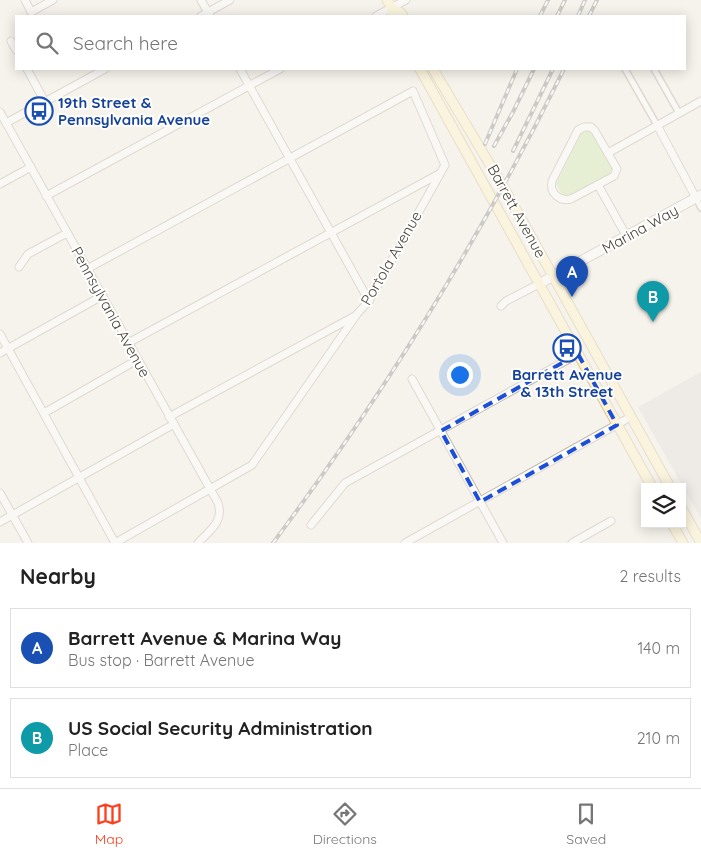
<!DOCTYPE html>
<meta charset="utf-8">
<style>
:root{--surface:#fff;--page:#f6f6f6;--text:#222;--muted:#767676;--line:#e0e0e0;--accent:#fc3f1d}
body{margin:0;font-family:Quicksand,sans-serif;background:var(--page);color:var(--text)}
.controls{position:absolute;right:15px;bottom:15px;display:grid;overflow:hidden;border-radius:0px;box-shadow:0 2px 12px #0003}
.controls button{width:45px;height:45px;display:grid;place-items:center;padding:0;border:0;border-bottom:1px solid var(--line);background:var(--surface);color:var(--text);font:25px sans-serif}
.you{position:absolute;left:459px;top:374px;width:18px;height:18px;margin:-12px;border:4px solid #fff;border-radius:50%;background:#1a73e8;box-shadow:0 0 0 8px #1a73e833}
.badge{display:grid;place-items:center;width:32px;height:32px;border-radius:50%;background:var(--accent);color:#fff;font-size:16px;font-weight:700}
.pin{position:absolute;translate:-50% -41px;filter:drop-shadow(0 1px 2px #0008)}
.pin::after{content:'';position:absolute;top:26px;width:18px;height:15px;background:inherit;clip-path:polygon(0 0,100% 0,50% 100%)}
.list{margin:0;padding:0;list-style:none}
h2{display:flex;justify-content:space-between;align-items:center;height:65px;margin:0;padding:0 20px;font-size:21px}
h2 small{font-size:16px;font-weight:400;color:var(--muted)}
.list li{display:grid;grid-template-columns:32px 1fr auto;gap:15px;align-items:center;box-sizing:border-box;height:80px;margin:0 10px 10px;padding:0 10px;border:1px solid var(--line);border-radius:0px}
.list b{display:block;font-size:19px;white-space:nowrap}
.list p{margin:0;font-size:16px;white-space:nowrap;color:var(--muted)}
.list em{font-size:16px;font-style:normal;color:var(--muted)}
.icon{flex:none;width:28px;height:28px;fill:none;stroke:currentColor;stroke-width:2;stroke-linecap:round;stroke-linejoin:round}
.map{position:relative;flex:none;width:701px;height:543px;overflow:hidden}
.search{position:absolute;background:var(--surface);box-shadow:0 2px 12px #0003;left:15px;right:15px;top:15px;height:55px;display:flex;align-items:center;gap:12px;box-sizing:border-box;padding:0 18px;border-radius:0px;color:var(--muted);font-size:19px}
.sheet{height:245px;background:var(--surface)}
nav{display:flex;justify-content:space-around;align-items:center;box-sizing:border-box;height:70px;border-top:1px solid var(--line);background:var(--surface);font-size:14px;color:var(--muted)}
nav a{display:grid;justify-items:center;gap:2px}
nav .on{color:var(--accent)}
.map>svg:first-child{display:block}
.green{fill:#d2eab5}
.parking{fill:#e5e3e0}
.lines{fill:none;stroke-linecap:round;stroke-linejoin:round}
.pedestrian-casing{stroke:#c2bbae;stroke-width:8}
.minor-casing{stroke:#c2bbae;stroke-width:9}
.tertiary-casing{stroke:#c2bbae;stroke-width:11}
.secondary-casing{stroke:#d6c79b;stroke-width:11}
.pedestrian{stroke:#fff;stroke-width:5}
.minor{stroke:#fff;stroke-width:7}
.tertiary{stroke:#fff;stroke-width:9}
.secondary{stroke:#fff3cd;stroke-width:9}
.rail-casing{stroke:#9a9a9a;stroke-width:4}
.rail{stroke:#fff;stroke-width:2;stroke-dasharray:5.5;stroke-linecap:butt}
.marked{fill:none;stroke:#1d4ed8;stroke-width:4;stroke-dasharray:10 6;stroke-linejoin:round}
.labels{text-anchor:middle;dominant-baseline:central;stroke-width:4;stroke-linejoin:round;paint-order:stroke}
.transit-label{font-size:15px;font-weight:bold;fill:#164399;stroke:#fff;text-anchor:start}
.street-label{font-size:15px;fill:#4b4439;stroke:#fff}
</style>
<div class="map">
<svg width="701" height="543" viewBox="0 0 701 543">
<rect width="100%" height="100%" fill="#f6f3ec"/>
<path class="green" d="M586,130l7,2 20,36 -3,6 -44,24 -3,-2 -7,-12 26,-52z"/>
<path class="parking" d="M701,372v147l-63,-112z"/>
<g class="lines">
<g class="pedestrian-casing">
<g id="pedestrian">
<path d="M625,69l32,56"/>
<path d="M654,69l25,44"/>
<path d="M696,198l5,10"/>
</g>
</g>
<g class="minor-casing">
<g id="minor">
<path d="M25,0l6,12 22,-12"/>
<path d="M201,0l9,16"/>
<path d="M201,16l29,-16"/>
<path d="M376,16l30,-16"/>
<path d="M11,41l5,9"/>
<path d="M27,69l18,33"/>
<path d="M240,69l129,232"/>
<path d="M0,112l218,391c6,19 -8,27 -20,40"/>
<path d="M6,123l99,-54"/>
<path d="M657,125l39,73"/>
<path d="M584,127h7l4,4 22,38 -3,7 -43,23c-11,3 -22,-6 -19,-18l26,-51z"/>
<path d="M608,153l93,-52"/>
<path d="M0,184l31,-17"/>
<path d="M598,185l29,52"/>
<path d="M46,196l234,-127"/>
<path d="M19,267l9,-13 39,-21"/>
<path d="M87,269l326,-178 32,74 -76,136 -12,13 -105,151 -137,78"/>
<path d="M501,306l5,-5 33,-17"/>
<path d="M0,334l115,209"/>
<path d="M128,343l311,-169"/>
<path d="M0,353l102,-57"/>
<path d="M412,379l91,164"/>
<path d="M44,413l93,-53"/>
<path d="M169,417l186,-101"/>
<path d="M0,493l28,50"/>
<path d="M0,522l174,-98"/>
<path d="M311,525l34,-42 233,-129"/>
<path d="M405,543l220,-123"/>
<path d="M572,543l39,-22"/>
</g>
</g>
<g class="tertiary-casing">
<path id="tertiary" d="M539,284l162,-89"/>
</g>
<g class="secondary-casing">
<g id="secondary">
<path d="M387,0l5,8v8"/>
<path d="M392,8l9,5 2,3"/>
<path d="M420,69l232,418"/>
<path d="M433,69l75,126 162,292"/>
<path d="M682,509l19,34"/>
<path d="M672,524l11,19"/>
</g>
</g>
<use href="#pedestrian" class="pedestrian"/>
<use href="#minor" class="minor"/>
<use href="#tertiary" class="tertiary"/>
<use href="#secondary" class="secondary"/>
<g class="rail-casing">
<g id="rail">
<path d="M540,16l8,-16"/>
<path d="M557,16l8,-16"/>
<path d="M578,16l7,-16"/>
<path d="M589,16l8,-16"/>
<path d="M485,144l32,-75"/>
<path d="M494,146l19,-34 21,-43"/>
<path d="M513,151l40,-82"/>
<path d="M273,543c111,-149 209,-307 291,-474"/>
</g>
</g>
<use href="#rail" class="rail"/>
</g>
<path d="M0 0H701V543H0ZM578,354l39,71 -137,77 -39,-71z" fill="#f6f3ec" fill-opacity=".55" fill-rule="evenodd"/>
<path class="marked" d="M578,354l39,71 -137,77 -39,-71z"/>
<defs>
<g id="bus-ring" transform="scale(1.4375)"><circle r="9.5" fill="#fff" stroke="#1a4fb4" stroke-width="1.5"/><path d="M-5-6H5V4H4V6H2V4H-2V6H-4V4H-5ZM-3.5-4V0h7V-4ZM-3.5 1.2v1.5H-2V1.2ZM2 1.2v1.5H3.5V1.2Z" fill="#1a4fb4"/></g>
</defs>
<g fill-rule="evenodd">
<use href="#bus-ring" x="39" y="111"/>
<use href="#bus-ring" x="567" y="348"/>
</g>
<g class="labels">
<g class="transit-label">
<text x="58" y="102">19th Street &amp;<tspan x="58" dy="17">Pennsylvania Avenue</tspan></text>
<text x="567" y="374" text-anchor="middle">Barrett Avenue<tspan x="567" dy="17">&amp; 13th Street</tspan></text>
</g>
<g class="street-label">
<text transform="translate(517 211) rotate(61)">Barrett Avenue</text>
<text transform="translate(640 229) rotate(-29)">Marina Way</text>
<text transform="translate(391 258) rotate(-60)">Portola Avenue</text>
<text transform="translate(111 312) rotate(61)">Pennsylvania Avenue</text>
</g>
</g>
</svg>
<div class="controls">
<button><svg class="icon" aria-label="layers" viewBox="0 0 24 24"><path d="M12 4l9 5-9 5-9-5zM3 14l9 5 9-5"/></svg></button>
</div>
<div class="you"></div>
<div class="pin badge" style="left:572px;top:297px;background:#1a4fb4">A</div>
<div class="pin badge" style="left:653px;top:322px;background:#0f9aa8">B</div>
<div class="search"><svg class="icon" aria-label="search" viewBox="0 0 24 24"><circle cx="10" cy="10" r="6"/><path d="M15 15l6 6"/></svg>Search here</div>
</div>
<section class="sheet">
<h2>Nearby<small>2 results</small></h2>
<ul class="list">
<li><span class="badge" style="background:#1a4fb4">A</span><div><b>Barrett Avenue &amp; Marina Way</b><p>Bus stop · Barrett Avenue</p></div><em>140 m</em></li>
<li><span class="badge" style="background:#0f9aa8">B</span><div><b>US Social Security Administration</b><p>Place</p></div><em>210 m</em></li>
</ul>
</section>
<nav>
<a class="on"><svg class="icon" aria-label="map" viewBox="0 0 24 24"><path d="M3 6l6-2 6 2 6-2v14l-6 2-6-2-6 2zM9 4v14M15 6v14"/></svg>Map</a>
<a><svg class="icon" aria-label="directions" viewBox="0 0 24 24"><path d="M12 3l9 9-9 9-9-9zM9 14v-3h6M13 9l2 2-2 2"/></svg>Directions</a>
<a><svg class="icon" aria-label="saved" viewBox="0 0 24 24"><path d="M7 4h10v16l-5-4-5 4z"/></svg>Saved</a>
</nav>
